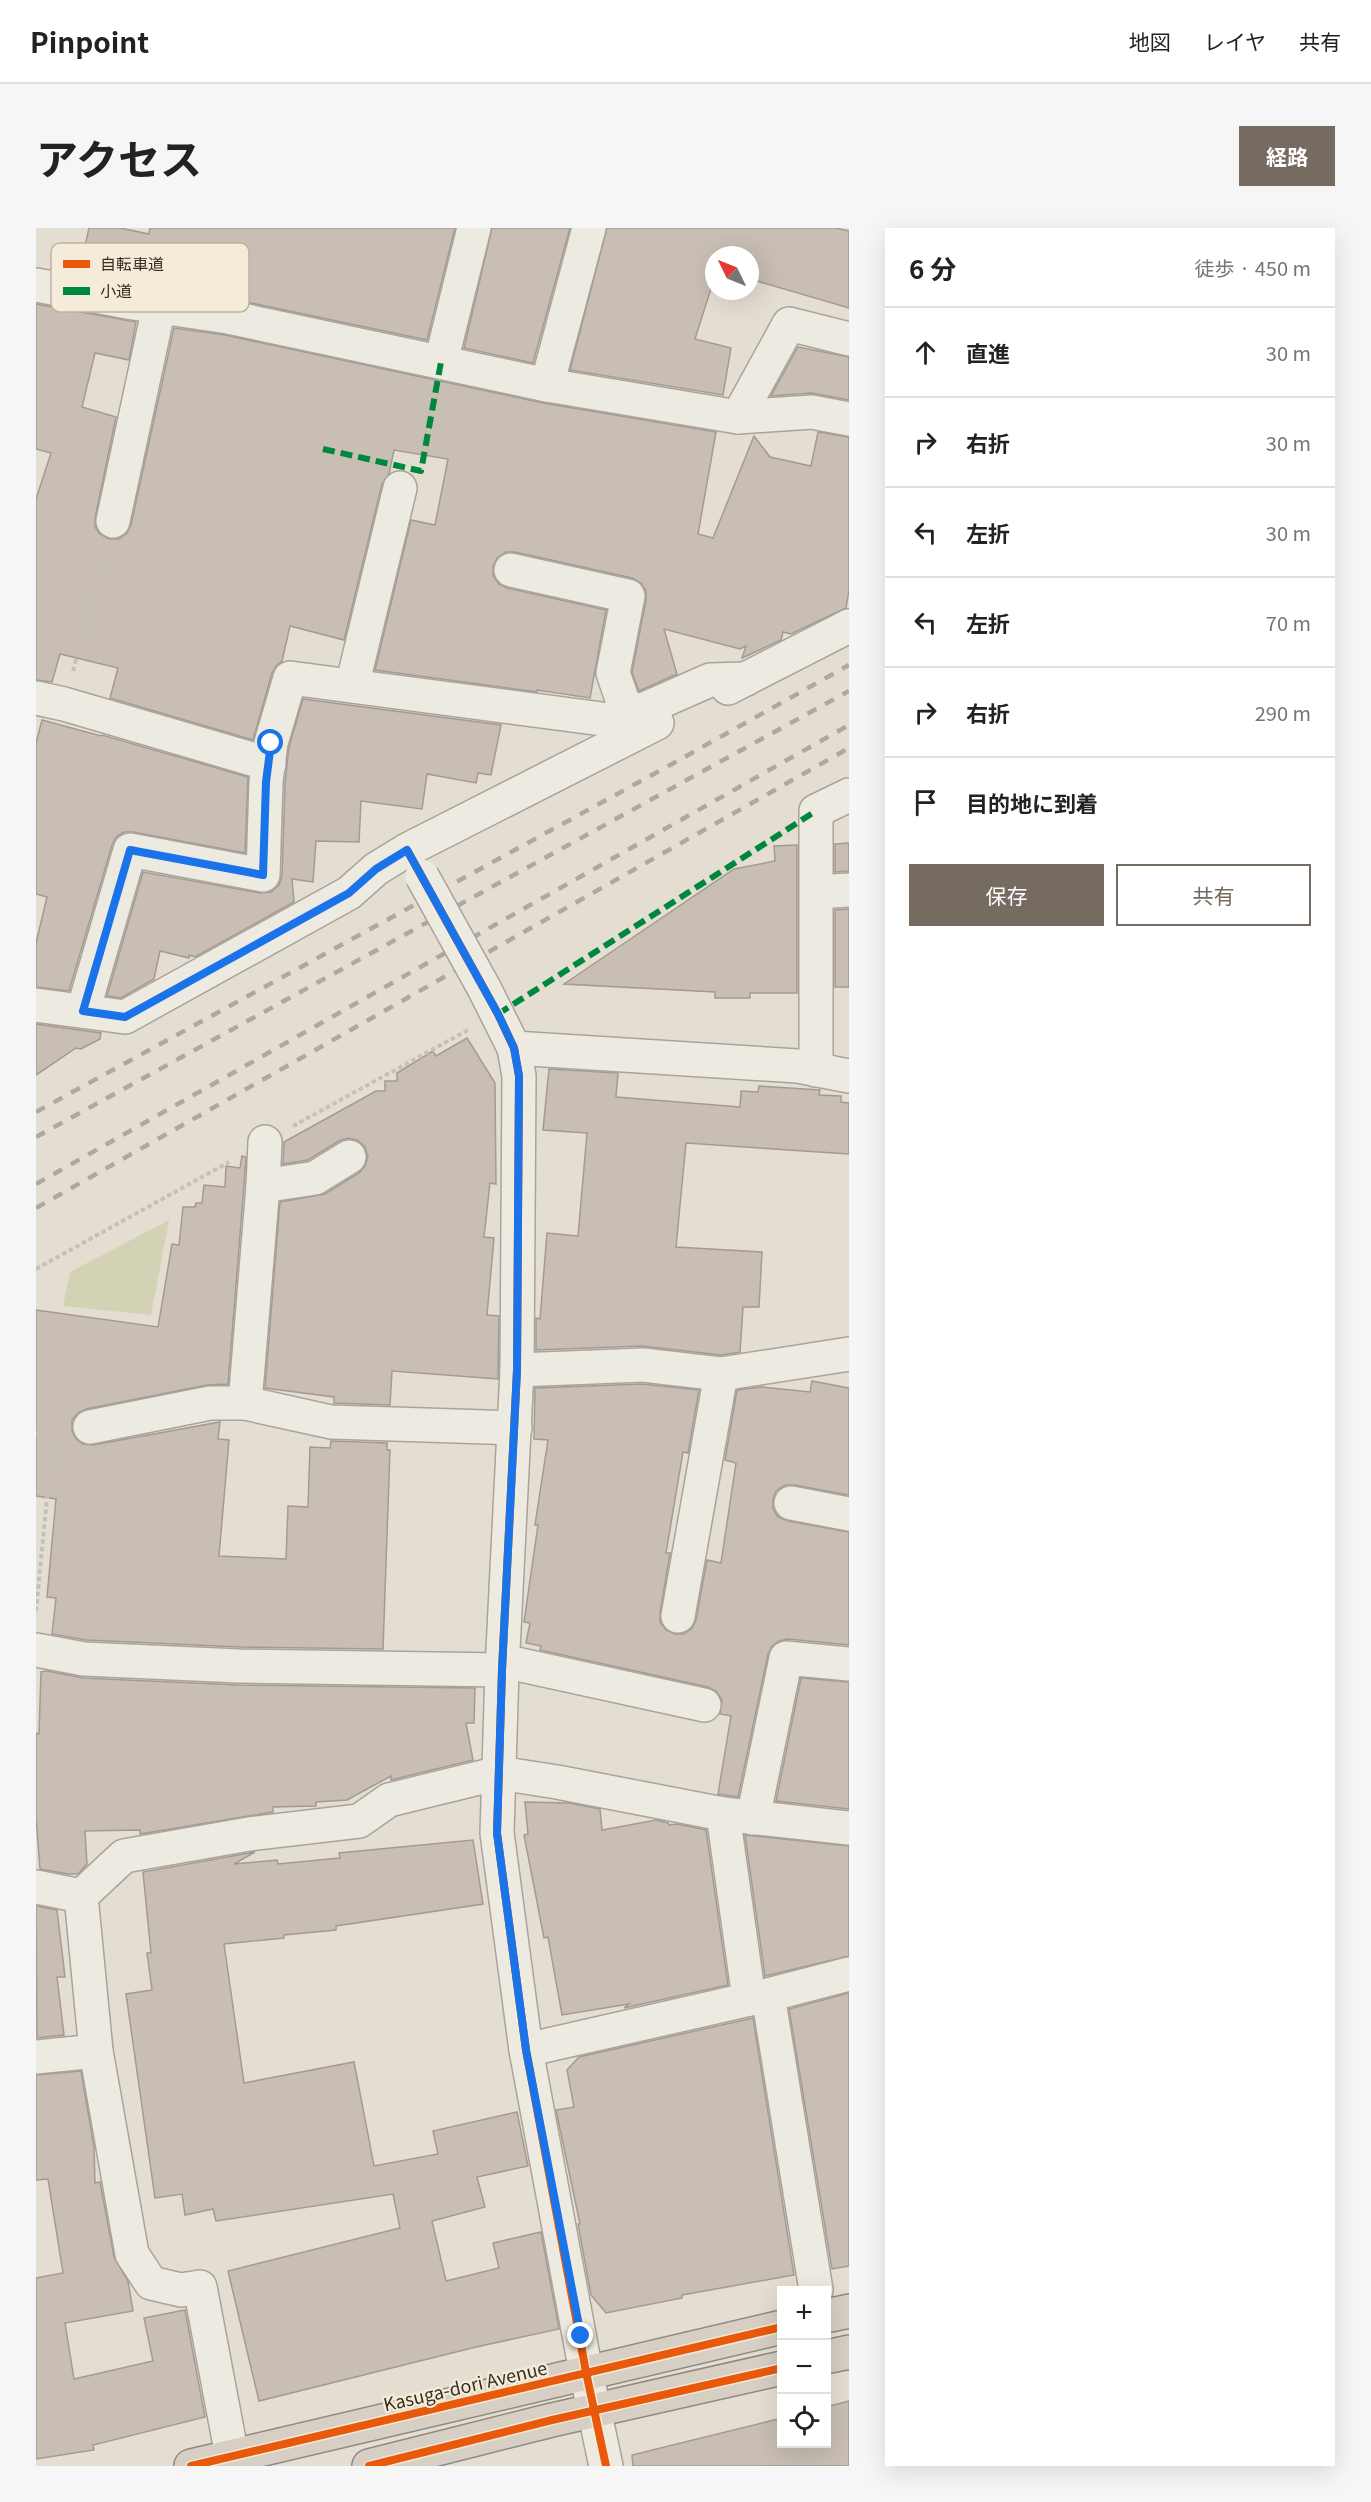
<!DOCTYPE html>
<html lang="ja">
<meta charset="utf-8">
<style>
:root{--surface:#fff;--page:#f6f6f6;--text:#222;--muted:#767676;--line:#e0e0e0;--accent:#756b60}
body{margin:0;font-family:Georgia,"Noto Sans JP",serif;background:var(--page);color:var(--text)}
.controls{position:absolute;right:18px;bottom:18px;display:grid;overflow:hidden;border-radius:0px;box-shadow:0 6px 24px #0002}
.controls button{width:54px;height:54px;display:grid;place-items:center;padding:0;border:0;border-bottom:2px solid var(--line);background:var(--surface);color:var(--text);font:30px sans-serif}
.compass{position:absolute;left:669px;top:18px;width:54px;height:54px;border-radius:50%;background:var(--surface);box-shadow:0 6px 24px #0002;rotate:313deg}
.stop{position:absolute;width:18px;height:18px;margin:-14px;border:4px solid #1a73e8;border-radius:50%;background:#fff}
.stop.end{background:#1a73e8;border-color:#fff;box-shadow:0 2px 6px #0008}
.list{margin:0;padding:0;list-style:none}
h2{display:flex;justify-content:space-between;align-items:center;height:78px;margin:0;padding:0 24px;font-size:26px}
h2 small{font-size:20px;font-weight:400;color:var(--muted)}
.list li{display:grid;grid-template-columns:39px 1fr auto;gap:18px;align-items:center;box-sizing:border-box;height:90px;padding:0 24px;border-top:2px solid var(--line)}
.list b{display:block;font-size:22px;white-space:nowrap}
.list em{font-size:20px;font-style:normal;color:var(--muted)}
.actions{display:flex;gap:12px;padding:18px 24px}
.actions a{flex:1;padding:14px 0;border:2px solid var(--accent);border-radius:0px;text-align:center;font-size:21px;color:var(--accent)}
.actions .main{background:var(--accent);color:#fff}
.icon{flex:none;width:33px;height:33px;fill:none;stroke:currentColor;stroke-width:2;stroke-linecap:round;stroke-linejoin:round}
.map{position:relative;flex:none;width:813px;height:2238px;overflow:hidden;border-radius:0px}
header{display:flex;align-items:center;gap:36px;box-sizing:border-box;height:84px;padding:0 30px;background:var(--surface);border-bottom:2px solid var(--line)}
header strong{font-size:28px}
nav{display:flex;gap:33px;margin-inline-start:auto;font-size:21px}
.intro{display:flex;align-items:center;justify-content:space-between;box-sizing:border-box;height:144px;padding:0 36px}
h1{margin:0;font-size:42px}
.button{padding:15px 27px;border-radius:0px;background:var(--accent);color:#fff;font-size:21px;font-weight:700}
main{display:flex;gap:36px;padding:0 36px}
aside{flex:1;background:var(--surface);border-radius:0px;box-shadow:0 6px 24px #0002}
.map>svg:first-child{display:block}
.green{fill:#d3d2b5}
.building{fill:#c8beb3;stroke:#a49a91;stroke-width:1.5}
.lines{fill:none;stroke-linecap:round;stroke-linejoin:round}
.minor-casing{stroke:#aaa39a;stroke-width:36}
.highway-casing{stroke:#8f8981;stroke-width:36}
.path{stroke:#c5c1b9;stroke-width:4;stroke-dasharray:4.5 3;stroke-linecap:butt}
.minor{stroke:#edeae2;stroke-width:33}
.highway{stroke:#d7cfc3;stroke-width:33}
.rail{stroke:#ada8a2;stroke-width:4.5;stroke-dasharray:10 10;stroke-linecap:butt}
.minor-bridge-casing{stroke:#aaa39a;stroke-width:36;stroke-linecap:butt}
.minor-bridge{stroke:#edeae2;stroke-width:33}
.quiet{stroke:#00873e;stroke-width:6;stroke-dasharray:12 6;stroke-linecap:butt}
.cycleway-casing{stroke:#f4ecd9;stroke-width:11}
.cycleway{stroke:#e8590c;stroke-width:8}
.route{stroke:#1a73e8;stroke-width:8}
.labels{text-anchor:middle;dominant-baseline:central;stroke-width:4.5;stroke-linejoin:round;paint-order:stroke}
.street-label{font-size:18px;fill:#392d22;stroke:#f4ecd9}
.key{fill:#f4ecd9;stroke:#bcb3a2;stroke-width:1.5}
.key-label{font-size:16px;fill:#392d22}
</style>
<header>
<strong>Pinpoint</strong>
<nav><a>地図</a><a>レイヤ</a><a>共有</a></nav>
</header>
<div class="intro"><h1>アクセス</h1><a class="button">経路</a></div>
<main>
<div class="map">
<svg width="813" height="2238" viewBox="0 0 813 2238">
<rect width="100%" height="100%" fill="#e4ded2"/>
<path class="green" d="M133,992l-18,95 -88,-9 7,-34z"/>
<g class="building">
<path d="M53,0h31l29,6 1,-6h305l-28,112 -195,-41 -153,-25z"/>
<path d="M456,0h78l-37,135 -69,-15z"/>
<path d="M571,0h229l13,3v77l-99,-29v-24h-36v24l-19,60 36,9 -8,47 -153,-25z"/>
<path d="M0,76l100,18 -7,38 -34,-7 -13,54 34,10 -21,101v9l5,7 9,5h10l8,-6 4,-8 43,-197 51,7 318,68 173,29 -18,102 15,4 41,-102 16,21 41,9 7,-34 31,5v153l-3,18 -55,26 -8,-2 -2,8 -39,18 4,-12 -6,3 -76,-20 13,45 -38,17 -7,-19 14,-72v-9l-5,-8 -9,-5 -117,-26h-9l-9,6 -4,9v9l6,8 8,4 99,22 -16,88 -53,-8v2l-162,-22 36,-150 24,5 13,-66 -54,-9 -5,24 -7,10 -38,156 -54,-14 -8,35 -6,5 -4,7 -19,67 -143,-42 8,-30 -58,-14 -8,28 -16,-2v-181l15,-46 -15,-4z"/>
<path d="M762,119l51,10v43l-38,-7 -40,3z"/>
<path d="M267,471l198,26 -10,50 -13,-2 -2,10 -49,-9 -5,35 -61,-8 -2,41 -43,-1 -3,41 -21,-3 2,23 -99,55 -6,-2v3l-29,-7 -6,28 -33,19 -14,-2 36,-124 117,21 11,-1 8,-7 3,-9 3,-93 4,-36z"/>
<path d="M6,492l59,16 1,-1 146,42 -3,76 -112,-21h-9l-8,5 -4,8 -43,146 -33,-4v-44l11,-46 -11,-3v-151z"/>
<path d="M813,615v28l-14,1v-28z"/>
<path d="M761,617v148h-47v5h-35v-6l-151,-8 170,-115 41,-8 -1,-15z"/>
<path d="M813,681v78h-14v-77z"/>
<path d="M0,796l65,9 -1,6 -19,10 -5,-1 -40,27z"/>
<path d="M431,810l28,45 1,101 -6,-1 -6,54 10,1 -7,77 12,1 -1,63 -106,-8 -2,34 -56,-2v-6l-69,-9 15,-186 45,-8 34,-21 6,-7 3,-9 -3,-10 -8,-7 -9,-2 -9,3 -31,19 -25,4 1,-22 92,-51h9v-10h12v-8l36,-22 3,5z"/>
<path d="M513,841l69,4 -2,24 124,10 1,-16 17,1 1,-6 61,4 -1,5 22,1v6l8,1v51l-163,-11 -10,104 86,5 -3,55h-16l-3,45 -19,3 -79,-9 -106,4v-32l4,1 7,-86 31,3 9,-103 -44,-3z"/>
<path d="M206,928l4,1 -2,28 -16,199 -21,1 -121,24 -8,4 -6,7v11l4,8 7,5 10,1 127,-23 -2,17 11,1 -10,116 67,3 2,-53 20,1 2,-60 20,1 1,-7 56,2v7h3l-7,199 -143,-2 -154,-7 -34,-6 4,-36 -9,-1 9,-98 -20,-3v-186l122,17 14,-83 7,1 4,-38h12l1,-4h6l2,-18 21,2 1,-21 14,2z"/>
<path d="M776,1153l37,7v107l-55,-10h-9l-9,6 -3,8v10l5,8 10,4 61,11v113l-61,-6 -9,2 -7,5 -4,8 -30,143 -20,-3 13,-78 -11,-2 2,-14 -6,-9 -8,-4 -168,-37 1,-4 -15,-3 4,-20 -6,-1 14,-97h-3l13,-85 -14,-1 1,-51 107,-4 57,6 -11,63 -5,-1 -17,101h4l-10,60v9l6,8 9,4h9l8,-6 4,-8 11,-60 14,3 15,-100 -11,-3 12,-70 24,-3 49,5z"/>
<path d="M11,1443l36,7 156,7 236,3 -1,35h-8l7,37 -82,20v-4l-44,24 -31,2v4l-43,1v5l-133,22v-4l-55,1 2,33 -9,10h-10l-28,-5 -4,-52v-84l3,1 2,-62z"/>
<path d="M765,1450l48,4v127l-73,-8z"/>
<path d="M489,1574l44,1 31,6 2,21 54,-10 12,3 1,2 8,-1 29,6 22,155 -104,23 5,-4 -67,11 -14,-78 -4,1 -20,-103 4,-1z"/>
<path d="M709,1607l104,11v110l-84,20z"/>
<path d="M437,1612l10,64 -147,22v4l-52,5v3l-60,6 20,139 110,-21 20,104 64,-12 -5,-23 84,-19 11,54 -51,11 8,30 -53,14 14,60 53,-13 -6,-25 48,-11 18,97 -83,18 -217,54 -31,-130 172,-43 -7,-34 -177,27 -3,-12 -28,6 -3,-21 -27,4 -29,-204 26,-4 -5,-37h4l-8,-81 112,-20 -21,12 43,-4 1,4 62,-6 -1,-5z"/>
<path d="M0,1678l21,4 8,67h-8l7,58 -27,3z"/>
<path d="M813,1765v273l-17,3 -43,-260z"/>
<path d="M717,1790l41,257 -112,20v3l-76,15 -15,-18 -13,-71h2l-24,-114 18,-3 -7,-37 12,-13z"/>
<path d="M45,1843l13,76 1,36 5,-1 14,75 14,24 5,30 -68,12 9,56 79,-18 -9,-43 41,-8 20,107 -112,28 1,5 -58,9v-181l27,-5 -15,-94 -12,1v-105z"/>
<path d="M813,2173v65h-216l-1,-11 150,-37v26h44v-37z"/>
</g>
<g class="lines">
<g class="minor-casing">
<g id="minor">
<path d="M0,57l97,18 95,14 319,68 191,32 74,-5 37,7"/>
<path d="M405,134l33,-134"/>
<path d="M511,157l42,-157"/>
<path d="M702,189l51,-93 60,15"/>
<path d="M77,293l46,-214"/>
<path d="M475,342l117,26 -15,77 10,29 14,11"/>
<path d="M316,458l48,-198"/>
<path d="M692,460l121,-62"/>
<path d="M0,470l28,6 205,60"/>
<path d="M781,664l32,-2"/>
<path d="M448,760l30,60 5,28 -2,294 -15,300 -5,163 29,217 60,322 20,94"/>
<path d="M0,777l89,12 224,-124 27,-24 31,-19 250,-127"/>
<path d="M47,783l47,-161 133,25 3,-93 5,-39 19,-65 327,43 93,-41 36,-1"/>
<path d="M478,820l284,18 51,10"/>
<path d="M780,842v-259l33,-16"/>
<path d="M227,958l52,-8 34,-21"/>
<path d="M481,1142l126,-5 78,9 128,-20"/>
<path d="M209,1175l18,-217 2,-44"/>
<path d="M54,1199l120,-24h35l86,19 184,6"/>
<path d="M755,1275l58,11"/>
<path d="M642,1388l43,-242"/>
<path d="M0,1422l48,9 155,7 263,4"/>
<path d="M467,1433l201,44"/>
<path d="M687,1586l26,185"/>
<path d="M717,1590l33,-160 63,6"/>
<path d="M0,1659l45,9 43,-40 125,-22 110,-13 30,-21 110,-27 58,9 166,32 126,14"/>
<path d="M45,1668l15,155 36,203 19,29 30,7 19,-3 32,169"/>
<path d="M732,1767l48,295"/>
<path d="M490,1822l242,-55 81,-21"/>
<path d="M0,1829l60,-6"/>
</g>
</g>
<g class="highway-casing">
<g id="highway">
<path d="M790,2088l23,-5"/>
<path d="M790,2129l23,-5"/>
<path d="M155,2238l591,-139"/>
<path d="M333,2238l183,-46 230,-52"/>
</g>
</g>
<g class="path">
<path d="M37,443l31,-117"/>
<path d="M257,898l175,-96"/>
<path d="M0,1041l193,-107"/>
<path d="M0,1205l17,3"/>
<path d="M0,1383l17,-175"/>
</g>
<use href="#minor" class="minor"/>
<use href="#highway" class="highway"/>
<g class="rail">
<path d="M0,884l636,-348 177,-99"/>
<path d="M0,909l813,-446"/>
<path d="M0,956l813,-459"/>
<path d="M0,980l813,-460"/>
</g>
<g class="minor-bridge-casing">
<path id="minor-bridge" d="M386,648l62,112"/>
</g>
<use href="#minor-bridge" class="minor-bridge"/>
<g class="quiet">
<path d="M287,221l98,22 20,-109"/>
<path d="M462,786l318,-203"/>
</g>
<g class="cycleway-casing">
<g id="cycleway">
<path d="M371,622l91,164 16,34 5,28 -2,294 -15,300 -5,163 29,217 60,322 20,94"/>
<path d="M155,2238l591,-139"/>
<path d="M333,2238l183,-46 230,-52"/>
</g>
</g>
<use href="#cycleway" class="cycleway"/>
</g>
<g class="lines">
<path class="route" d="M235,515l-5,39 -3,93 -133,-25 -47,161 42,6 224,-124 27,-24 31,-19 91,164 16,34 5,28 -2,294 -15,300 -5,163 29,217 55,286"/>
</g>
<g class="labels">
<g class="street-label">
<text transform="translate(429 2157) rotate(-13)">Kasuga-dori Avenue</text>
</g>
</g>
<rect x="15" y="15" width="198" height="69" rx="9" class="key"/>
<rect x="27" y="32" width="27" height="8" fill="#e8590c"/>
<rect x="27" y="59" width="27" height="8" fill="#00873e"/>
<g class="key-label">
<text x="64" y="42">自転車道</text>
<text x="64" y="69">小道</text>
</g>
</svg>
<div class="controls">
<button>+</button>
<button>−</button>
<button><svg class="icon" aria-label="locate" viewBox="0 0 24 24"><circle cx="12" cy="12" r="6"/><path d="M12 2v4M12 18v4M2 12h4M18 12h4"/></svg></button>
</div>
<svg class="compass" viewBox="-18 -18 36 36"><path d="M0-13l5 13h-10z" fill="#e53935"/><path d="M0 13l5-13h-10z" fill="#767676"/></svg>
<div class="stop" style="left:235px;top:515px"></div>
<div class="stop end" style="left:545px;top:2108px"></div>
</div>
<aside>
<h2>6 分<small>徒歩 · 450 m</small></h2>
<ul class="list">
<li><svg class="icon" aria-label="ahead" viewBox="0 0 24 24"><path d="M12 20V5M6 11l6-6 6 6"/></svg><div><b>直進</b></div><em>30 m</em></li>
<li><svg class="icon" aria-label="right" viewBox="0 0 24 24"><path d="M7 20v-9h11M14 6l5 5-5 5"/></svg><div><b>右折</b></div><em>30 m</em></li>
<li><svg class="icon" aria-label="left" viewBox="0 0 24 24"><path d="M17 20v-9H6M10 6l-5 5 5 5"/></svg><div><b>左折</b></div><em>30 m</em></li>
<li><svg class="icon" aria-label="left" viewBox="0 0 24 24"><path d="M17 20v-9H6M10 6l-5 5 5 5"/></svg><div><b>左折</b></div><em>70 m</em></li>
<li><svg class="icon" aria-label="right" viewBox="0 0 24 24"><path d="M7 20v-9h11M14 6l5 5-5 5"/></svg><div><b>右折</b></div><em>290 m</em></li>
<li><svg class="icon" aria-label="arrive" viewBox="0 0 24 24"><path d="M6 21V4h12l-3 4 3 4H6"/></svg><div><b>目的地に到着</b></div></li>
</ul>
<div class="actions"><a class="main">保存</a><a>共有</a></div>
</aside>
</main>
